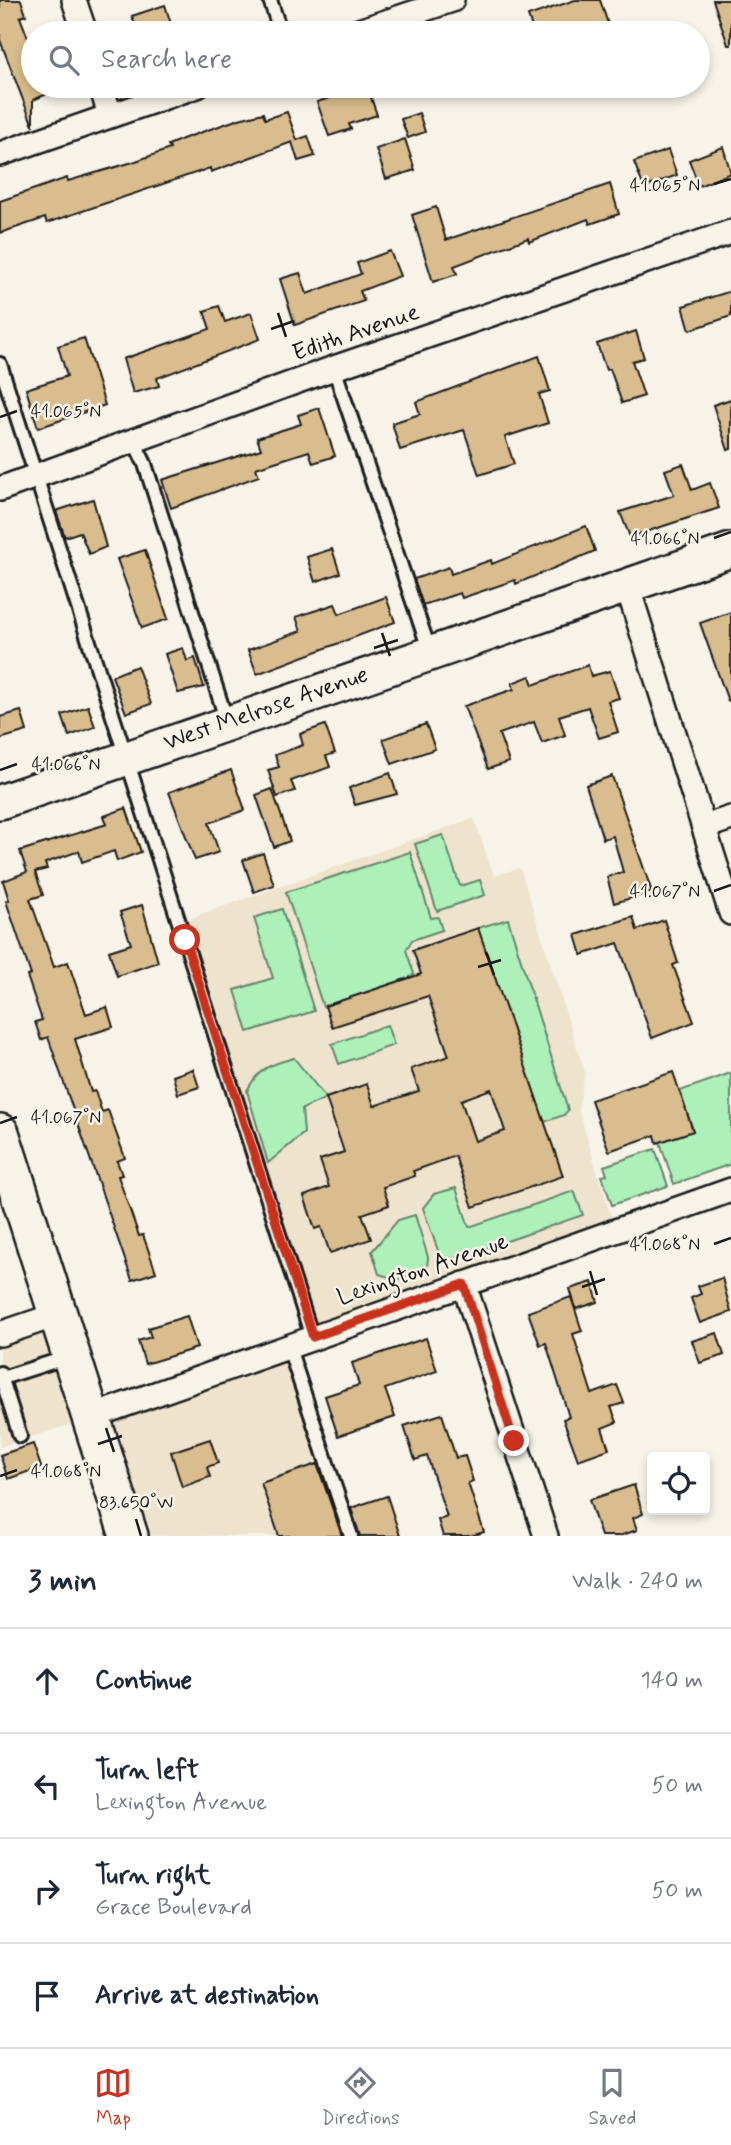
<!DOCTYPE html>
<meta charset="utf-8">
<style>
:root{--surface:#fff;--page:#f2f2f3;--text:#1f2937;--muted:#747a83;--line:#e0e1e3;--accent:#c8321e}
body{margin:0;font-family:Mynerve,sans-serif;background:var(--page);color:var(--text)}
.controls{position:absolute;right:21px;bottom:21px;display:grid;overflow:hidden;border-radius:7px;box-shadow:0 4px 10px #0003}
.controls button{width:63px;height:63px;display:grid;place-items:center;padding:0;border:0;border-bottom:2px solid var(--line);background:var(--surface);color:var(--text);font:35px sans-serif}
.stop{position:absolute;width:21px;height:21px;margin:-16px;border:5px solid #c8321e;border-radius:50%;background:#fff}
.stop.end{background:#c8321e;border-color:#fff;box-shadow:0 2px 7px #0008}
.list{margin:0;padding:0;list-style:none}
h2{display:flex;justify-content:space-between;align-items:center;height:91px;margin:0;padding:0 28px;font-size:30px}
h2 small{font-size:23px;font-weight:400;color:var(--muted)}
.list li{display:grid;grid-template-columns:46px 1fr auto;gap:21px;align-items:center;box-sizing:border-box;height:105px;padding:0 28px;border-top:2px solid var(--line)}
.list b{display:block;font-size:26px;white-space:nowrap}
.list p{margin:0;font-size:23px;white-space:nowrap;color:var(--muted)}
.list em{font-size:23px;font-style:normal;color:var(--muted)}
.icon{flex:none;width:38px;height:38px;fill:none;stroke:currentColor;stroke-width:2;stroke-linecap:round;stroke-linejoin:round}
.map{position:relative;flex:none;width:731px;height:1536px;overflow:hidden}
.search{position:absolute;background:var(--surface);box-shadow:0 4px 10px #0003;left:21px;right:21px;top:21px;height:77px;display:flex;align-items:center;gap:18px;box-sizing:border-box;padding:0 24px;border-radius:38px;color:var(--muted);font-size:26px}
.sheet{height:511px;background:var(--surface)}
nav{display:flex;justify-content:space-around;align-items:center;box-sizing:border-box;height:98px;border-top:2px solid var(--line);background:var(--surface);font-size:19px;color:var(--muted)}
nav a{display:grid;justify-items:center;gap:4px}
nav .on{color:var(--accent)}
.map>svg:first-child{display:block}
.built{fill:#eee3cd}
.green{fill:#adf0ba;stroke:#64866b;stroke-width:2}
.building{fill:#d9bd8e;stroke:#1c1c1c;stroke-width:2;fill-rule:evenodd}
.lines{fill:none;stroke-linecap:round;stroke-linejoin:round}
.lane-casing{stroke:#1c1c1c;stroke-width:18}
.street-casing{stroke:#1c1c1c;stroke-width:28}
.secondary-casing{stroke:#1c1c1c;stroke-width:38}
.primary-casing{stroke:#1c1c1c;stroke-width:42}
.lane{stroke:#f7f3e8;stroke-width:12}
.street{stroke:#f7f3e8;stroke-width:23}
.secondary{stroke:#f7f3e8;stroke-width:33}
.primary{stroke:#f7f3e8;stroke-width:37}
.route{stroke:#c8321e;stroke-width:9}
.ticks{fill:none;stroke:#1c1c1c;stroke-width:2.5}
.labels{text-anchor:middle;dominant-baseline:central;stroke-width:5;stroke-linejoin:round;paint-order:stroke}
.street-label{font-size:24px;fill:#1c1c1c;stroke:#f7f3e8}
.ticks-label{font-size:18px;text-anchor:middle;fill:#1c1c1c;stroke:#f7f3e8;stroke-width:5;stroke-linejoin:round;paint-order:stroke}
</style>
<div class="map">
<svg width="731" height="1536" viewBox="0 0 731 1536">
<rect width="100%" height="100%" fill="#f7f3e8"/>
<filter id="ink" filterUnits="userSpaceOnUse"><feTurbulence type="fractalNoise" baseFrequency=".0143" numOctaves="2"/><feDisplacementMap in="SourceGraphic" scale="14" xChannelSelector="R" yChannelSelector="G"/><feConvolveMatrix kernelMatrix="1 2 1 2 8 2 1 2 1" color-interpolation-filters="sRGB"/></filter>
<g filter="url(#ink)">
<g class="built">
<path d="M474,818l20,58 26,-8 65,205 -7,35 37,122 -303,107 -133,-415z"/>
<path d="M59,1314l34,102 195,-71 63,191h-222l-36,-119 -93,30v-113z"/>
</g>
<g class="green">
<path d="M443,835l17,51 20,-6 5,15 -48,16 -22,-67z"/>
<path d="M410,852l21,66 7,-1 4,13 -30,10 -6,10 8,24 -5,4 -86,29 -37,-115z"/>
<path d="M282,909l32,102 -66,21 -13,-42 38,-12 -19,-60z"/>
<path d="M508,919l60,191 -4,5 -20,7 -66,-194z"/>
<path d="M387,1025l7,20 -55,19 -7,-20z"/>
<path d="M294,1058l32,40 41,-14 7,22 36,33 -84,-41 -24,11 2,24 -36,30 -21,-72c11,-23 24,-27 47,-33z"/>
<path d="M731,1073v91l-57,20 -14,-42 33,-12 -13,-39z"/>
<path d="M655,1149l13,37 -56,19 -10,-29 5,-1 -3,-9z"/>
<path d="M456,1188l13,39 105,-36 9,24 -126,43 -16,1 -18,-51 11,-14z"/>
<path d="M415,1215l13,42 -1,13 -29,10 -19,-6 -7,-23 26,-31z"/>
</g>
<g class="building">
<path d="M0,0h21l5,15 -6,2 13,34v35h33l-33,14v26l-33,-86z"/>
<path d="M575,0h25l11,33h-77l-6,-17z"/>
<path d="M713,0h18v45h-3z"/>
<path d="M165,5l9,28h-36l-6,-17z"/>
<path d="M367,86l10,29 -28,9 2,5 -22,7 -12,-34z"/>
<path d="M287,112l10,28 11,-4 7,20 -17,5 -6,-19 -81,30 -1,-4 -163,55 -2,-5 -45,15v-32l67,-23 1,3 65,-19 37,-13 -2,-4 17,-7 54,-19 24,-6 2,6z"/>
<path d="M419,113l6,19 -17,6 -7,-19z"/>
<path d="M405,139l10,31 -29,9 -10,-30z"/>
<path d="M723,147l8,26 -32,13 -10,-26z"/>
<path d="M668,150l9,25 -33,13 -10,-26z"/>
<path d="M610,184l9,30 -29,10 -2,-5 -59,23 -1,-4 -74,28 3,8 -24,8 -21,-67 24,-8 10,33z"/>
<path d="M390,251l10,25 -40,15 4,10 -69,24 -15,-46 20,-6 7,21 54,-20 -4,-11z"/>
<path d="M731,291v25l-41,14 -7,-24z"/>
<path d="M219,306l6,16 26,-9 9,26 -103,39 2,8 -26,7 -10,-34 87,-30 -6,-18z"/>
<path d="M636,331l8,27 -12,3 12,35 -22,7 -12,-34 -4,1 -9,-26z"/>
<path d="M84,338l21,67 -67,23 -12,-39 41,-13 -9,-30z"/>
<path d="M539,356l11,35 -11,3 9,29 -43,14 9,27 -35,11 -15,-45 -64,20 -8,-27 28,-9 -4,-12z"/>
<path d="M731,399v50l-3,1 -15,-45z"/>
<path d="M319,408l16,48 -22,7 -4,-12 -53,17 3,8 -88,32 -9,-28 99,-31 -4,-11 44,-14 -3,-9z"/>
<path d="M683,464l9,26 18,-7 9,25 -89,29 -10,-25 54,-17 -9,-25z"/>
<path d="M93,499l13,48 -17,7 -9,-22 -15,5 -9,-26z"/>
<path d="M586,526l9,25 -79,33 -1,-4 -53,18 -2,-5 -37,12 -9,-26 35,-12 2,7 40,-14 1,4z"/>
<path d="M332,549l8,24 -25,9 -8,-25z"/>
<path d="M145,550l23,69 -26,9 -25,-69z"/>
<path d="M386,597l9,25 -138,52 -9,-24 53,-19 -5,-14 39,-13 4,10z"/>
<path d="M731,612v88l-3,1 -28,-78z"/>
<path d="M183,648l4,13 8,-3 9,29 -26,6 -13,-39z"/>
<path d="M588,665l3,11 19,-5 9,27 -11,3 10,31 -19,6 -11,-31 -29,9 6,19 -23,8 -8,-21 -35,12 10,28 -21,7 -24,-63 50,-17 -2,-6 18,-7 3,9z"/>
<path d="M137,666l14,38 -25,9 -14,-37z"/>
<path d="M88,706l7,21 -26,9 -7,-21z"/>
<path d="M21,711l6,20 -27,8v-22z"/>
<path d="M426,724l9,25 -43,15 -9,-25z"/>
<path d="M325,725l10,28 -9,3 4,11 -39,14 4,10 -18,6 -9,-27 11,-3 -4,-12 28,-10 -3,-11z"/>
<path d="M231,770l14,40 -36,13 10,29 -24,8 -26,-68z"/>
<path d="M390,773l7,21 -42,11 -6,-17z"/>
<path d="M612,776l40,116 -38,11 -7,-26 16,-5 -10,-36 -10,3 -17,-54z"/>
<path d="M272,789l18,52 -16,6 -18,-52z"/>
<path d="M126,808l15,44 -24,9 -3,-10 -32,11 -3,-11 -34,12 2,6 -12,3 8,23 -13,4 24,68 14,-5 18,52 21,-7 6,20 -38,12 16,53 4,-1 7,21 6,-2 17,48 -8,3 5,14 -4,1 21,60 4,-1 13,37 -24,8 -84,-243 -7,3 -6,-18 7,-2 -15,-44 4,-1 -25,-74 3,-1 -6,-19 24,-9 -7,-21 87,-27 -3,-8z"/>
<path d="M263,853l11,32 -20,7 -11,-32z"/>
<path d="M142,905l16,57 -41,14 -8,-25 22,-7 -11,-32z"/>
<path d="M633,917l4,13 27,-10 14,43 -5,2 21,57 -42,16 -34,-95 -36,12 -6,-20z"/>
<path d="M478,928l85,248 -90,31 -18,-51 -42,15 2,5 -32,11 6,18 -27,9 9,25 -41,14 -9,-26 -6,2 -11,-33 25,-9 -9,-27 24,-8 -18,-54 41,-14 7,22 45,-15 -8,-22 38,-13 -21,-60 -96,31 -7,-21 96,-32 -8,-24zM491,1089l14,42 -30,10 -14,-41z"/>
<path d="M193,1069l6,18 -21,7 -5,-18z"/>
<path d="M673,1072l20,59 -36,12 -2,-8 -46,16 -18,-51z"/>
<path d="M722,1278l9,34 -31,11 -9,-25 10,-4 -3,-8z"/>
<path d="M592,1282l6,20 -22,7 -6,-20z"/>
<path d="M571,1297l11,34 -9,3 19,60 25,-9 7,18 -13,4 6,15 -15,6 7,21 -31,11 -15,-41 6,-2 -23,-74 -6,2 -12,-33z"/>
<path d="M187,1316l10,32 -52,16 -7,-23 13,-4 -3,-9z"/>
<path d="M717,1333l7,22 -24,8 -8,-22z"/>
<path d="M426,1338l11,33 -52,18 10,28 -57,19 -13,-40 34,-11 -7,-22z"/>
<path d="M442,1414l14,44 9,-2 8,25 -5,2 16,49 -13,4h-28l-5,-16 9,-3 -20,-61 -12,4 -11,-34z"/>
<path d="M210,1439l8,24 -11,4 3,10 -28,10 -11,-35z"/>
<path d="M33,1444l8,23 -33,12 -8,-24z"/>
<path d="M317,1464l25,72h-63l-18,-53z"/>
<path d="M634,1485l9,29 -10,4 4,12 -18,6h-18l-12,-36z"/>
<path d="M387,1496l13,40h-40l-9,-28z"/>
</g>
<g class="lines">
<g class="lane-casing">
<g id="lane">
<path d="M270,0l11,33"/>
<path d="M0,364l312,973"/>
<path d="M334,368l96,284"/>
<path d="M134,441l11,23 82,258"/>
<path d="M288,1345l63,191"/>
<path d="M0,1373l20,63"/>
<path d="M2,1378l66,-21"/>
</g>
</g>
<g class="street-casing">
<g id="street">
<path d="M74,0l11,33"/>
<path d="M353,33l99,-33"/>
<path d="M101,86l9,29"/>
<path d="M0,154l197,-68"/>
<path d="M0,489l334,-121 397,-136"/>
<path d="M627,585l104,328"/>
<path d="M704,827l27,-9"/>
<path d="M464,1284l82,252"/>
<path d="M0,1334l59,-20"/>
<path d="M93,1416l638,-226"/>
</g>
</g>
<g class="secondary-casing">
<path id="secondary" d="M0,802l731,-252"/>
</g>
<g class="primary-casing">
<path id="primary" d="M0,1133l129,403"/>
</g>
<use href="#lane" class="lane"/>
<use href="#street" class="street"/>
<use href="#secondary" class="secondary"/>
<use href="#primary" class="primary"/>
</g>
</g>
<g class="lines" filter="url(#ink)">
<path class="route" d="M185,940l128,397 151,-53 50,157"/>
</g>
<path class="ticks" d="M714,184l17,-5M278,313l8,24M271,329l23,-8M0,417l17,-6M714,538l17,-6M382,633l8,23M374,648l24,-8M0,770l17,-6M714,891l17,-6M486,952l8,23M478,967l23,-7M0,1123l17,-6M714,1244l17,-6M590,1271l7,24M582,1287l23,-8M106,1428l8,24M98,1444l24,-8M0,1476l17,-6M136,1519l5,17"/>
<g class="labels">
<g class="street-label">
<text transform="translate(356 333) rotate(-19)">Edith Avenue</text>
<text transform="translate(266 709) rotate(-19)">West Melrose Avenue</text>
<text transform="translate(423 1270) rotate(-19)">Lexington Avenue</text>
</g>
</g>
<g class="ticks-label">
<text x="665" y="191">41.065°N</text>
<text x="66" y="417">41.065°N</text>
<text x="665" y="544">41.066°N</text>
<text x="66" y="770">41.066°N</text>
<text x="665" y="897">41.067°N</text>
<text x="66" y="1123">41.067°N</text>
<text x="665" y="1250">41.068°N</text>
<text x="66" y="1477">41.068°N</text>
<text x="136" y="1508">83.650°W</text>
</g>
</svg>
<div class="controls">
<button><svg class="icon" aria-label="locate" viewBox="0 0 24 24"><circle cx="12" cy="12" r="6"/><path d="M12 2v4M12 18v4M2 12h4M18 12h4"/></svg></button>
</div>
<div class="stop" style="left:185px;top:940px"></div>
<div class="stop end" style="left:514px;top:1441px"></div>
<div class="search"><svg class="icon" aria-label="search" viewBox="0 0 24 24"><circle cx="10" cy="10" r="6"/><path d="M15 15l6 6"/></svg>Search here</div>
</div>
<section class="sheet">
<h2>3 min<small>Walk · 240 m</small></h2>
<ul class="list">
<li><svg class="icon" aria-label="ahead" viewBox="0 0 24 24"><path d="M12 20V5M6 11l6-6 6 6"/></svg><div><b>Continue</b></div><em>140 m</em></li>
<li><svg class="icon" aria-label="left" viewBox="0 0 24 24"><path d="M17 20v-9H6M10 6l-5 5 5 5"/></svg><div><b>Turn left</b><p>Lexington Avenue</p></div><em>50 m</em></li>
<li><svg class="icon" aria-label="right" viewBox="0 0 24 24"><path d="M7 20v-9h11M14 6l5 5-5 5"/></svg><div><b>Turn right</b><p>Grace Boulevard</p></div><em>50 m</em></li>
<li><svg class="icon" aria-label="arrive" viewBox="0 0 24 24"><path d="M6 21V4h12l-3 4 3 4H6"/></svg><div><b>Arrive at destination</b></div></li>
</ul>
</section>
<nav>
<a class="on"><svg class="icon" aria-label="map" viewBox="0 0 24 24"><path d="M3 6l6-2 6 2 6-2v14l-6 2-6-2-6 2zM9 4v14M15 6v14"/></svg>Map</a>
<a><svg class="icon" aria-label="directions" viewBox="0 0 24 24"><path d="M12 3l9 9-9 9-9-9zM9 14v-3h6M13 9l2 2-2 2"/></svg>Directions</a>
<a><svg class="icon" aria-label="saved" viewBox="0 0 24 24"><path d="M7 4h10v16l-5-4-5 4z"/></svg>Saved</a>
</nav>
